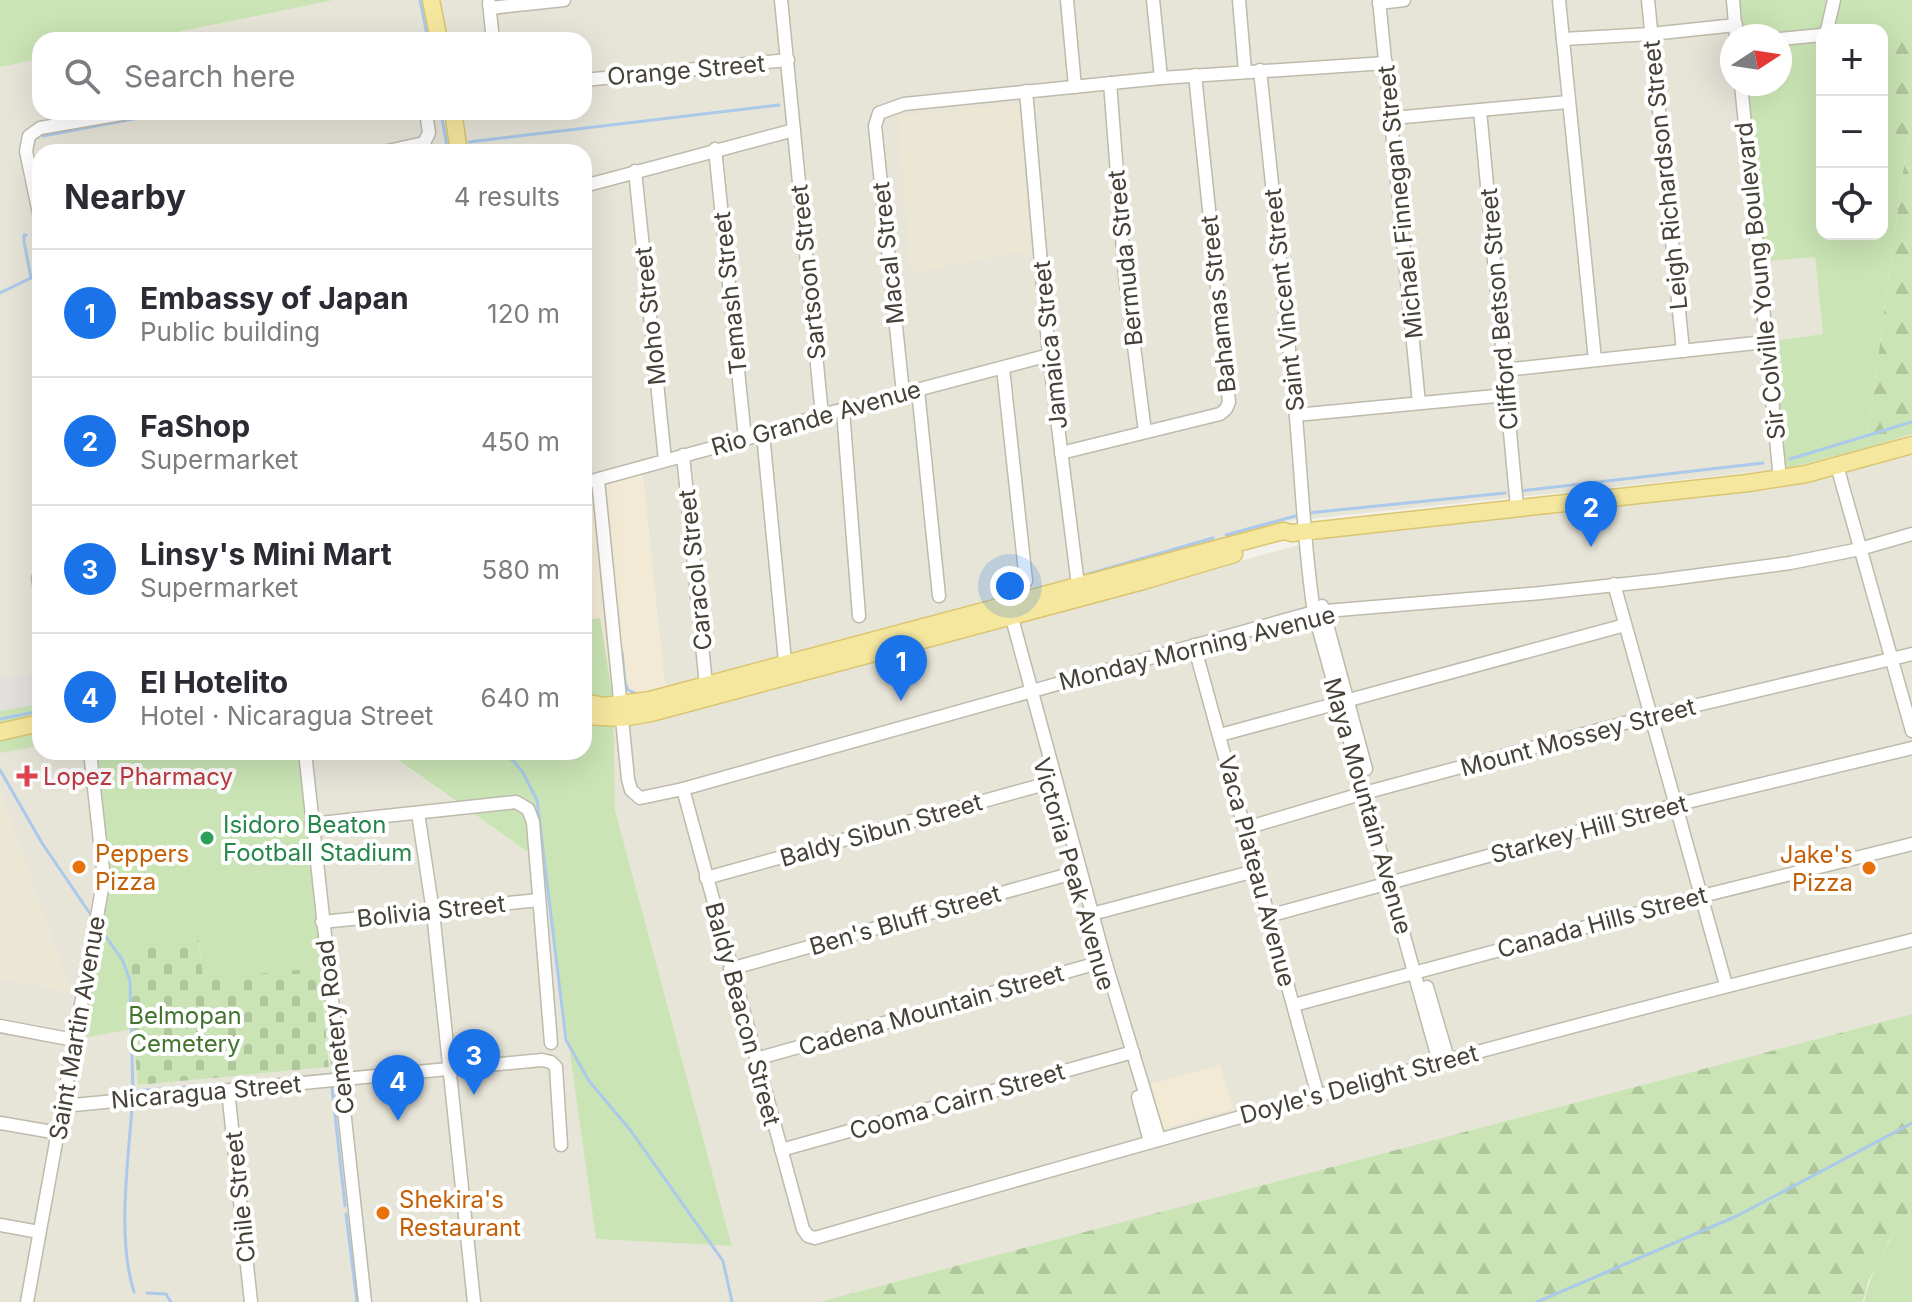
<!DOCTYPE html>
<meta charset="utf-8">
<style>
:root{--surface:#fff;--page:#f7f7f7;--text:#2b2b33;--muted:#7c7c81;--line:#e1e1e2;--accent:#1a73e8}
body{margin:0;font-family:Inter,sans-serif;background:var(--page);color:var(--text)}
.controls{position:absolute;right:24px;top:24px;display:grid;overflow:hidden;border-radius:16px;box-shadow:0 8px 32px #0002}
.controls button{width:72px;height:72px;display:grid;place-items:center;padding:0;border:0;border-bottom:2px solid var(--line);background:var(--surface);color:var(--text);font:40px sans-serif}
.compass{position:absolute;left:1720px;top:24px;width:72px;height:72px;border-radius:50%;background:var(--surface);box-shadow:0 8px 32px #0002;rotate:78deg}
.you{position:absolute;left:1010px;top:586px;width:28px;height:28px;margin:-20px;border:6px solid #fff;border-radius:50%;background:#1a73e8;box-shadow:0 0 0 12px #1a73e833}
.badge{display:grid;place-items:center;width:52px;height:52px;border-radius:50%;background:var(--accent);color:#fff;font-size:26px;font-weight:700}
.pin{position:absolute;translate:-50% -66px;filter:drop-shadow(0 2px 4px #0008)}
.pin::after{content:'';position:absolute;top:42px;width:28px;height:24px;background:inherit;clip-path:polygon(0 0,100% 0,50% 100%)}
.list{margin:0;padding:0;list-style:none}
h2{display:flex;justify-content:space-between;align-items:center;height:104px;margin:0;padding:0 32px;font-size:34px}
h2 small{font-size:26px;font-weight:400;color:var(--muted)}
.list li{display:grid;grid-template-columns:52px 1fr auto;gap:24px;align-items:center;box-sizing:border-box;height:128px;padding:0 32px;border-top:2px solid var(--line)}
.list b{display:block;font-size:30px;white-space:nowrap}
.list p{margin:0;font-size:26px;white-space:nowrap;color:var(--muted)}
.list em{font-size:26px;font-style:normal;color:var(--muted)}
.icon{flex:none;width:44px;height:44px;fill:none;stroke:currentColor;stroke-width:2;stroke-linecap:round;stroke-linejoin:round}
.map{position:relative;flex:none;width:1912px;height:1302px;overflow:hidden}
.search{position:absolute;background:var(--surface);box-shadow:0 8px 32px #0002;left:32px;top:32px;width:560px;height:88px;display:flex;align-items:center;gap:20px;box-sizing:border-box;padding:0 28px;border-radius:24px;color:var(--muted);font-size:30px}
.panel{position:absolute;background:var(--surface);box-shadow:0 8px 32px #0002;left:32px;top:144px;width:560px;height:616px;border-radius:24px}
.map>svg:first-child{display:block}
.residential{fill:#e7e4d8}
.commercial{fill:#f3ead6}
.education{fill:#ebe7d4}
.green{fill:#cae4b5}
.forest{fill:url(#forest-firs)}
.cemetery{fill:url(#cemetery-stones)}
.parking{fill:#e2e1dd}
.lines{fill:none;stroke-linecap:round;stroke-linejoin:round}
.stream{stroke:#abc9eb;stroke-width:3}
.minor-casing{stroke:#bebaac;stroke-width:15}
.major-casing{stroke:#dac670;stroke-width:19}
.minor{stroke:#fff;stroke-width:12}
.major{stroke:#f6e79f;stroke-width:16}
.health-dot{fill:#e0444e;stroke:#fff;stroke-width:3}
.leisure-dot{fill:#2e9e5b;stroke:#fff;stroke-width:3}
.food-dot{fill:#e8710a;stroke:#fff;stroke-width:3}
.labels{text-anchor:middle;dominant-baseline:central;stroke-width:8;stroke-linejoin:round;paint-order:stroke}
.street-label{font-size:24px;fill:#464238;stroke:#fff}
.health-label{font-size:24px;fill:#be3a42;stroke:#fff;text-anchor:start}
.leisure-label{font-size:24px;fill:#27864d;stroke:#fff;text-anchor:start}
.food-label{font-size:24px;fill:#c56008;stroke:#fff;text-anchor:start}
.park-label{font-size:24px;fill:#427430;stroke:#fff}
</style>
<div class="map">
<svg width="1912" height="1302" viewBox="0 0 1912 1302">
<defs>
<pattern id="forest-firs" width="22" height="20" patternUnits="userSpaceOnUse" patternTransform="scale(2)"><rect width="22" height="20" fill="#cae4b5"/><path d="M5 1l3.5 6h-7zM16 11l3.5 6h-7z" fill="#afc59c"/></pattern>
<pattern id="cemetery-stones" width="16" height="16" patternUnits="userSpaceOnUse" patternTransform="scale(2)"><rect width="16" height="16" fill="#cae4b5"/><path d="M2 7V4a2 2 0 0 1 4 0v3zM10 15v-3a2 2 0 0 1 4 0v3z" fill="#afc59c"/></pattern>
</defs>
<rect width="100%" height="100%" fill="#f3f1e9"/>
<g class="residential">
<path d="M334,0h88l7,40h-290z"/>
<path d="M440,0h1296l-4,36v48h13l19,177 51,-5 8,78 -50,7 12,128 -497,52 -623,168 -23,-222 -58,12v-327h-116l-9,-40h125v-72h-137z"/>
<path d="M40,59v53h402l8,40h-410v543l-40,3v-631z"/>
<path d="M1912,454v560l-1093,288h-819v-324l69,13 2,-3 -4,-5 -67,-193v-37l40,-7v6h50l17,128 -26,157 52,-8 6,56 190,-18 3,13 -27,-328h81l157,111 53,376 136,7 -117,-436 -3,-81 30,-5 679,-185 196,-24 252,-25 38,-7z"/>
</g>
<g class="commercial">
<path d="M642,467l23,222 -52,10 -13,-81 -16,2v-138z"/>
<path d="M1220,1065l13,44 -70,20 -12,-45z"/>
</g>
<g class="education">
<path d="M1019,103l12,147 -120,23 -14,-157z"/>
<path d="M0,790l67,193 4,5 -1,4 -70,-14z"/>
</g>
<g class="green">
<path d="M0,0h334l-195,40h-99v19l-40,8z"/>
<path d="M1736,0h176v30h-90v204h60v-99l26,-1 -42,314 -81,21 -13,-128 51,-7 -8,-77 -51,4 -19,-177h35v-48h-40z"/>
<path d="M600,618l13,81 2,111 117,436 -136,-7 -53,-376 -156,-111h197v-132z"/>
<path d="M40,695v51l-40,7v-55z"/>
<path d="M90,752h220l30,326 -9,-3 -11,-106 -117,11 -4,-39 -74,8 8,80 -52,9 26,-158z"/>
<path d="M1912,1207v95h-48c7,-35 28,-65 48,-95z"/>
</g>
<g class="forest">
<path d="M1882,30h30v404l-46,14 42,-313h-26z"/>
<path d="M1912,1014v193l-24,36 -20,39 -5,20h-1044z"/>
</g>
<path class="cemetery" d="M199,941l4,38 117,-11 9,99 -191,18 -13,-137z"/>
<path class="parking" d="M39,672l1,32 -40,7v-32z"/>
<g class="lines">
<g class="stream">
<path d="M420,0l8,40"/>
<path d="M441,112l7,40"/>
<path d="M43,136l128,-24"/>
<path d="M469,142l310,-37"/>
<path d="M412,152l35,-7"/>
<path d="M33,235l7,-1"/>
<path d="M0,293l31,-15 -7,-37v-6h2"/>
<path d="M1790,459l122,-37"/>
<path d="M1520,491l243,-28"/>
<path d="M1308,513l197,-20"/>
<path d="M1226,535l73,-20"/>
<path d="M1085,575l128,-37"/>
<path d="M622,652l3,30 3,8 9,4"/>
<path d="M0,719l40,-8"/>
<path d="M505,752l17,19 15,29 29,240 23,41 42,50 92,130 9,41"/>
<path d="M0,770l42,73 49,72"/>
<path d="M102,931l21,30 7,20 3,110 91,-7"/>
<path d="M276,1080l52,-5"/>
<path d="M332,1087l13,119"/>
<path d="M132,1108c-4,55 -15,131 2,184"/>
<path d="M346,1214l11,88"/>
<path d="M147,1293l19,1 5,8"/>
<path d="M1537,1302l200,-86 175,-93"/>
</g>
<g class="minor-casing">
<g id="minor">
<path d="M781,0l41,415"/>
<path d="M1067,0l8,87"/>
<path d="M1153,0l8,78"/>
<path d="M1239,0l6,71"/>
<path d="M1379,0l40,403"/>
<path d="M1559,0l36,360"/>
<path d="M1648,0l35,351"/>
<path d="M1733,0l3,36"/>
<path d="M489,3l4,37"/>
<path d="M1379,3l25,-3"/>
<path d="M490,8l74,-8"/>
<path d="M1827,30l7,-30"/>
<path d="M1563,39l88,-5 85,-9"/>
<path d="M1780,39l42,-4"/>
<path d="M1260,70c12,116 25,232 36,348 6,65 8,130 18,194l125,450"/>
<path d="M584,80l204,-20"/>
<path d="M1110,83l15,193 20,156"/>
<path d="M1741,84l39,395"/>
<path d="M1026,91l23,264 30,238"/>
<path d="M1480,110l37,397"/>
<path d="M1393,118l175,-16"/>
<path d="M715,149l30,289"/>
<path d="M383,152l41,-9 5,-10 -3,-21"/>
<path d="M635,171l30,289"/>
<path d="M584,186l210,-56"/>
<path d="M40,218l-14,-67 3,-15 11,-8 93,-16"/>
<path d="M1003,368l23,213"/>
<path d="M1504,370l261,-28"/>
<path d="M918,390l21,206"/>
<path d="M903,393l-28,-267 4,-13 25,-9 257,-26 225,-15"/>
<path d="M843,410l16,206"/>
<path d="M1296,415l210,-20"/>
<path d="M763,434l22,227"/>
<path d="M1061,453l159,-39 6,-5 3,-7 -34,-327"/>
<path d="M683,455l23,230"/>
<path d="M1837,466l75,265"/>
<path d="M598,480l30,299 3,11 9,8 43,-9 631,-177 227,-19 121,-13 128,-17 70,-14 52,-15"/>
<path d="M584,483l179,-49 59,-19 227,-60"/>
<path d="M38,578l2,12"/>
<path d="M1614,584l112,401"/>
<path d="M1322,606l44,163"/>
<path d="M1010,611l95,350 54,178"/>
<path d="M1194,645l124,451"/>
<path d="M1220,735l405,-110"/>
<path d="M305,752l60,550"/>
<path d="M683,789l120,440 5,7 7,2c364,-105 729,-208 1097,-298"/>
<path d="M418,813l15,99 41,390"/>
<path d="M311,824l205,-22 12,7 5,13 18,221"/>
<path d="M1246,828l118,-35 287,-77 261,-62"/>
<path d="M706,878l350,-97"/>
<path d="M1088,915l167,-44"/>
<path d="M1268,916l407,-111 237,-57"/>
<path d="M322,922l217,-22"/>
<path d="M730,969l350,-98"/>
<path d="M1427,987l21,72"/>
<path d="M1294,1005l408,-109 210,-52"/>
<path d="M0,1026l74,14"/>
<path d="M756,1059l349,-98"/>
<path d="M228,1091l23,211"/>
<path d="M1138,1097l12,45"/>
<path d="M63,1106l479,-46 9,2 5,5 5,78"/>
<path d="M0,1123l58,10"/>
<path d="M781,1150l352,-98"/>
<path d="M0,1225l39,7"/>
<path d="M27,1302l77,-424 -14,-126"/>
</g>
</g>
<g class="major-casing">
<g id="major">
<path d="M431,0l8,40"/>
<path d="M453,112l6,40"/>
<path d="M584,702l20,4 46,-6 633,-169 9,2 456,-50 58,-9 106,-29"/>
<path d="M584,716l38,2 29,-5 492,-132 91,-27"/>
<path d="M0,732l40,-9"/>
</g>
</g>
<use href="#minor" class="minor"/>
<use href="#major" class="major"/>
</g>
<path class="health-dot" d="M23 764h8v8h8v8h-8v8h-8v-8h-8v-8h8z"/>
<circle class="leisure-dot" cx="207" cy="838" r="8"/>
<g class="food-dot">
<circle cx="79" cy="867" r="8"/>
<circle cx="1869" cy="868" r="8"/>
<circle cx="383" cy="1213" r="8"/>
</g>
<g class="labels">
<g class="street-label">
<text transform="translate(686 70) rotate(-5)">Orange Street</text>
<text transform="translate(1665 175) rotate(-96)">Leigh Richardson Street</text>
<text transform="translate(1400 202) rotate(-96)">Michael Finnegan Street</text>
<text transform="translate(888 253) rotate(-96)">Macal Street</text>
<text transform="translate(1125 258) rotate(-96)">Bermuda Street</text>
<text transform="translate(808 272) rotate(-96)">Sartsoon Street</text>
<text transform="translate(1760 281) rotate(-96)">Sir Colville Young Boulevard</text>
<text transform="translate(730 293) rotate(-96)">Temash Street</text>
<text transform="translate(1284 300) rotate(-96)">Saint Vincent Street</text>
<text transform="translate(1218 304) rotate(-96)">Bahamas Street</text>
<text transform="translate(1499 309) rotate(-95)">Clifford Betson Street</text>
<text transform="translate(650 316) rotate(-96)">Moho Street</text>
<text transform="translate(1050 345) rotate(-96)">Jamaica Street</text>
<text transform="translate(816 418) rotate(-16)">Rio Grande Avenue</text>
<text transform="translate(695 570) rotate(-96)">Caracol Street</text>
<text transform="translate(1197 648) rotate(-14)">Monday Morning Avenue</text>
<text transform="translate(1578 737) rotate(-15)">Mount Mossey Street</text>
<text transform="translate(1368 806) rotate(74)">Maya Mountain Avenue</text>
<text transform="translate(1589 829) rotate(-15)">Starkey Hill Street</text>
<text transform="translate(881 830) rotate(-16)">Baldy Sibun Street</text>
<text transform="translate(1257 871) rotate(75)">Vaca Plateau Avenue</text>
<text transform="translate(1074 874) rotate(74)">Victoria Peak Avenue</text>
<text transform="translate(431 911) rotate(-6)">Bolivia Street</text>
<text transform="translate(905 920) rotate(-16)">Ben's Bluff Street</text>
<text transform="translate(1602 922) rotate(-15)">Canada Hills Street</text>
<text transform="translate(931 1010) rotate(-16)">Cadena Mountain Street</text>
<text transform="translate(743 1014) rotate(75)">Baldy Beacon Street</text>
<text transform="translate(335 1027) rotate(-97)">Cemetery Road</text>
<text transform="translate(77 1028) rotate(-80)">Saint Martin Avenue</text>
<text transform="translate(1359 1084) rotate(-15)">Doyle's Delight Street</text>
<text transform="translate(206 1092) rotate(-5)">Nicaragua Street</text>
<text transform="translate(957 1101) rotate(-16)">Cooma Cairn Street</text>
<text transform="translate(240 1197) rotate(-96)">Chile Street</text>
</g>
<g class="health-label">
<text x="43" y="776">Lopez Pharmacy</text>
</g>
<g class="leisure-label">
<text x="223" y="824">Isidoro Beaton<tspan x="223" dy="28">Football Stadium</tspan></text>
</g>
<g class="food-label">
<text x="95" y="853">Peppers<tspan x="95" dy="28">Pizza</tspan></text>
<text x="1853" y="854" text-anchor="end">Jake's<tspan x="1853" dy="28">Pizza</tspan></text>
<text x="399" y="1199">Shekira's<tspan x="399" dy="28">Restaurant</tspan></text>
</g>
<g class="park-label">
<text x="185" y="1015">Belmopan<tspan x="185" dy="28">Cemetery</tspan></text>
</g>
</g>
</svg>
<div class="controls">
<button>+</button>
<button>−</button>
<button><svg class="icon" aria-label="locate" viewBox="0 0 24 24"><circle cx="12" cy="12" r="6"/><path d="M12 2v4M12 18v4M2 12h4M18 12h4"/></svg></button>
</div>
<svg class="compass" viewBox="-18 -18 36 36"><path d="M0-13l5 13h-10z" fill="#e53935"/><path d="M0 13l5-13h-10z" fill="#7c7c81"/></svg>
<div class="you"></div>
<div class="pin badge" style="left:901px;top:701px">1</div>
<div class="pin badge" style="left:1591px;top:547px">2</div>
<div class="pin badge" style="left:474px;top:1095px">3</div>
<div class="pin badge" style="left:398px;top:1121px">4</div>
<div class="search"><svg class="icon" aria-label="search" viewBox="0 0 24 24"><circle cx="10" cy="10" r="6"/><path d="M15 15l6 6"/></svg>Search here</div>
<section class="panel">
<h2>Nearby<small>4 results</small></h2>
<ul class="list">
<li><span class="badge">1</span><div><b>Embassy of Japan</b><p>Public building</p></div><em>120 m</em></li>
<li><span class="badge">2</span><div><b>FaShop</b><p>Supermarket</p></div><em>450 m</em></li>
<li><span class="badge">3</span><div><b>Linsy's Mini Mart</b><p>Supermarket</p></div><em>580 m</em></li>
<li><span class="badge">4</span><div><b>El Hotelito</b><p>Hotel · Nicaragua Street</p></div><em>640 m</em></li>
</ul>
</section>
</div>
